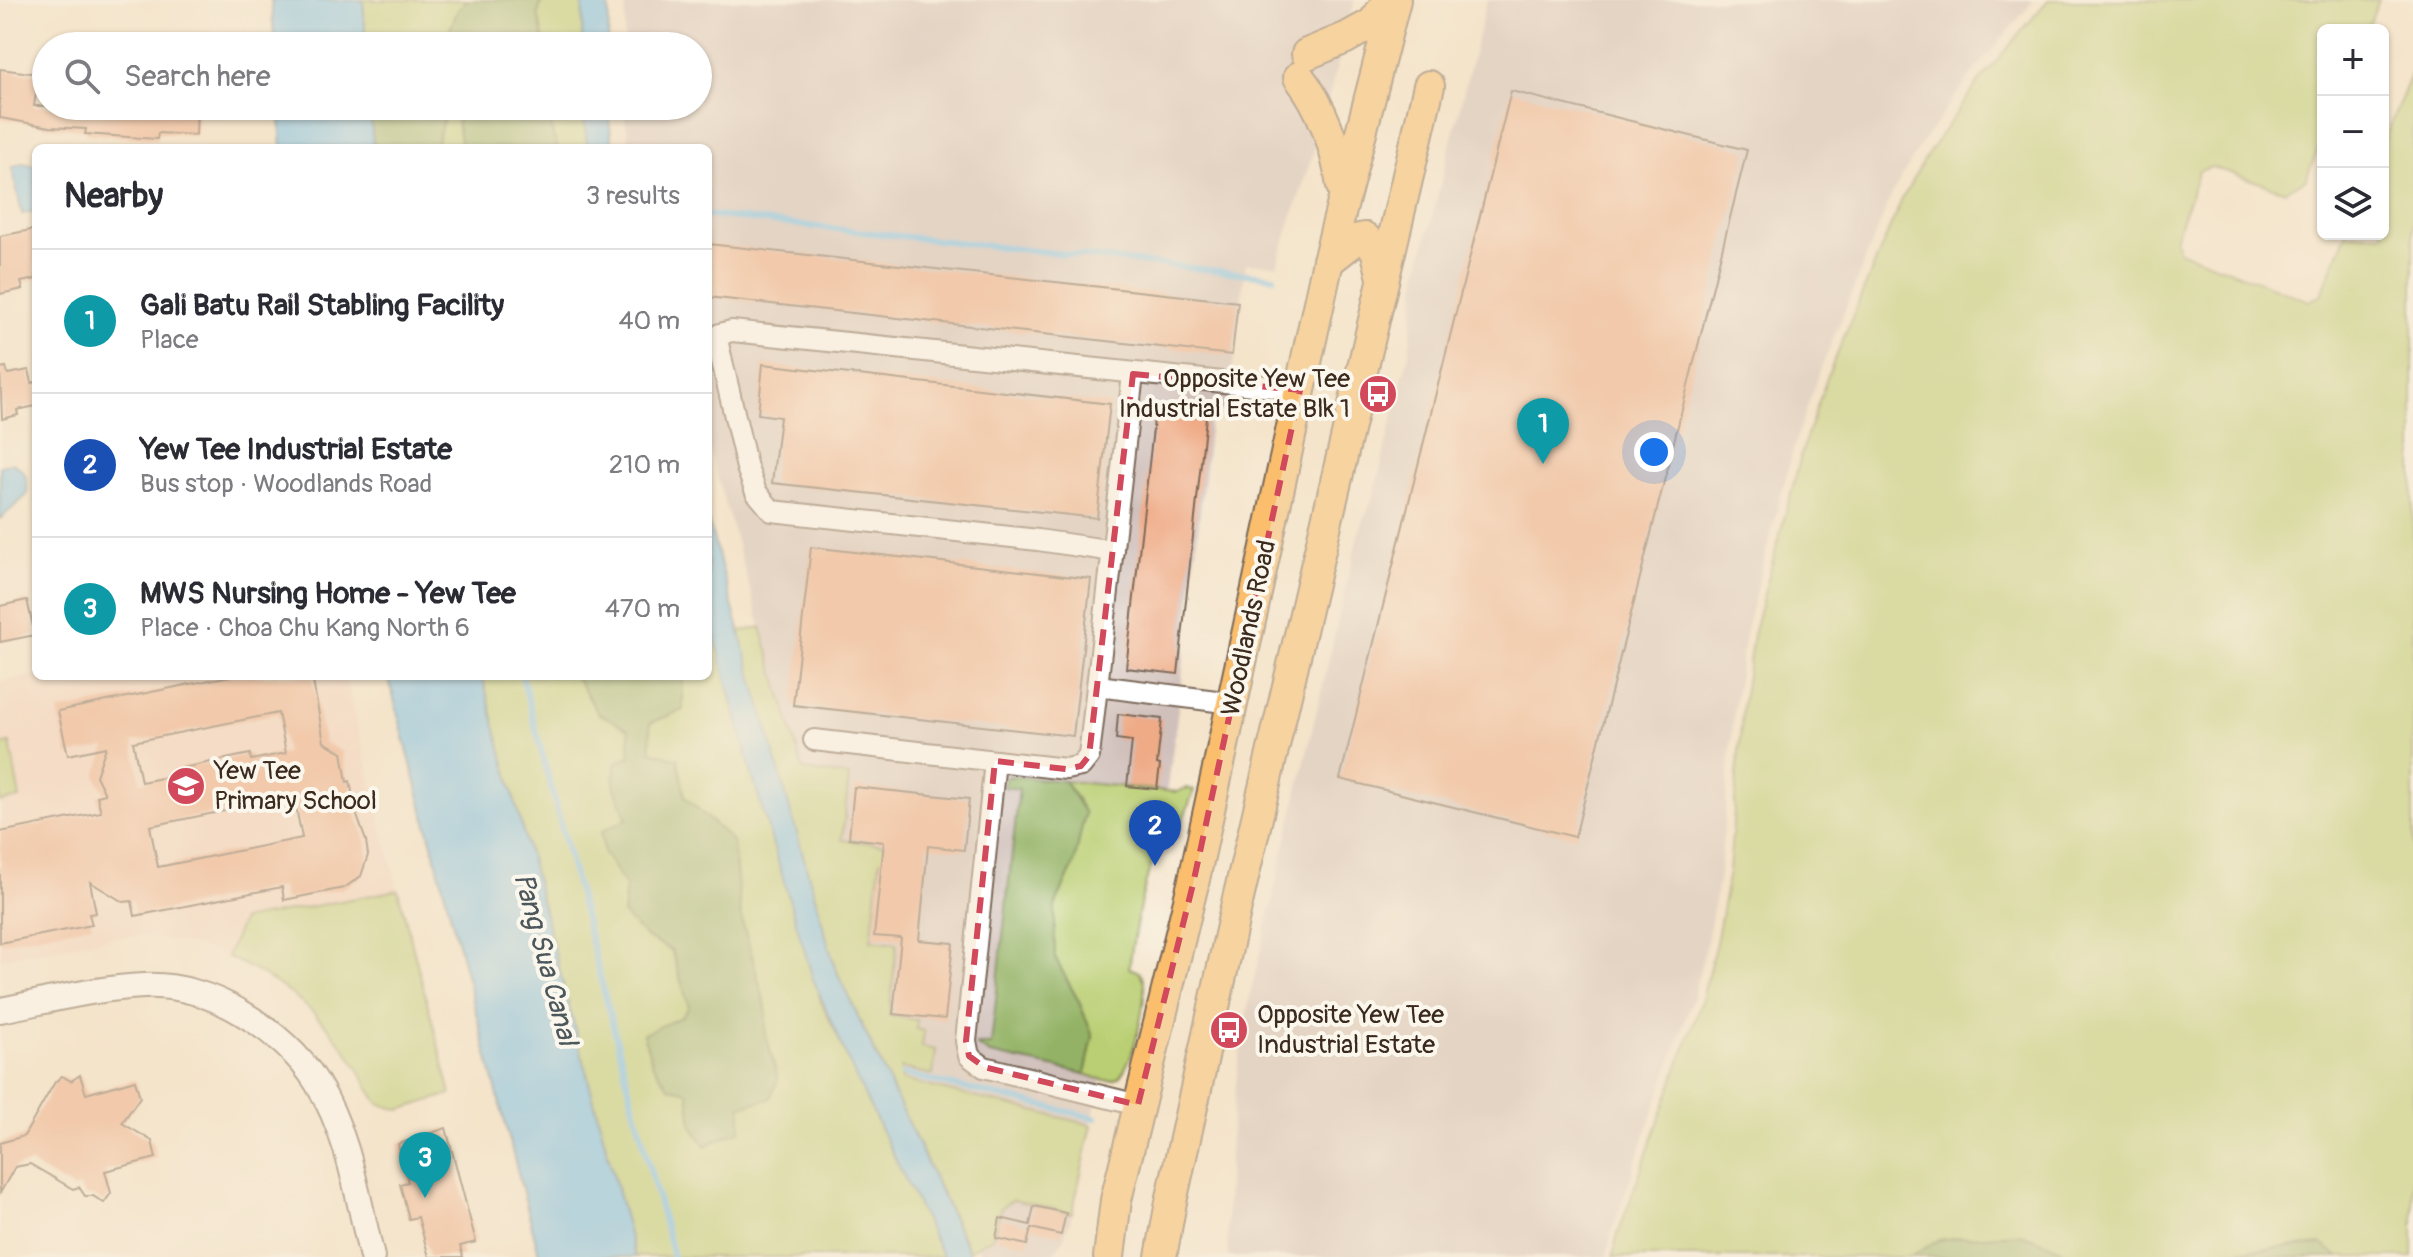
<!DOCTYPE html>
<meta charset="utf-8">
<style>
:root{--surface:#fff;--page:#f2f2f3;--text:#2b2b33;--muted:#7c7c81;--line:#e1e1e2;--accent:#d1495b}
body{margin:0;font-family:Pangolin,sans-serif;background:var(--page);color:var(--text)}
.controls{position:absolute;right:24px;top:24px;display:grid;overflow:hidden;border-radius:12px;box-shadow:0 2px 6px #0004}
.controls button{width:72px;height:72px;display:grid;place-items:center;padding:0;border:0;border-bottom:2px solid var(--line);background:var(--surface);color:var(--text);font:40px sans-serif}
.you{position:absolute;left:1654px;top:452px;width:28px;height:28px;margin:-20px;border:6px solid #fff;border-radius:50%;background:#1a73e8;box-shadow:0 0 0 12px #1a73e833}
.badge{display:grid;place-items:center;width:52px;height:52px;border-radius:50%;background:var(--accent);color:#fff;font-size:26px;font-weight:700}
.pin{position:absolute;translate:-50% -66px;filter:drop-shadow(0 2px 4px #0008)}
.pin::after{content:'';position:absolute;top:42px;width:28px;height:24px;background:inherit;clip-path:polygon(0 0,100% 0,50% 100%)}
.list{margin:0;padding:0;list-style:none}
h2{display:flex;justify-content:space-between;align-items:center;height:104px;margin:0;padding:0 32px;font-size:34px}
h2 small{font-size:26px;font-weight:400;color:var(--muted)}
.list li{display:grid;grid-template-columns:52px 1fr auto;gap:24px;align-items:center;box-sizing:border-box;height:144px;padding:0 32px;border-top:2px solid var(--line)}
.list b{display:block;font-size:30px;white-space:nowrap}
.list p{margin:0;font-size:26px;white-space:nowrap;color:var(--muted)}
.list em{font-size:26px;font-style:normal;color:var(--muted)}
.icon{flex:none;width:44px;height:44px;fill:none;stroke:currentColor;stroke-width:2;stroke-linecap:round;stroke-linejoin:round}
.map{position:relative;flex:none;width:2413px;height:1257px;overflow:hidden}
.search{position:absolute;background:var(--surface);box-shadow:0 2px 6px #0004;left:32px;top:32px;width:680px;height:88px;display:flex;align-items:center;gap:20px;box-sizing:border-box;padding:0 28px;border-radius:44px;color:var(--muted);font-size:30px}
.panel{position:absolute;background:var(--surface);box-shadow:0 2px 6px #0004;left:32px;top:144px;width:680px;height:536px;border-radius:12px}
.map>svg:first-child{display:block}
.built{fill:#f4d3c0}
.industrial{fill:#d0c0bc}
.green{fill:#bacf73;stroke:#7a7c48;stroke-width:2}
.forest{fill:#93b265;stroke:#676e42;stroke-width:2}
.water{fill:#72c0ed;stroke:#567586;stroke-width:2}
.lines{fill:none;stroke-linecap:round;stroke-linejoin:round}
.stream{stroke:#72c0ed;stroke-width:6}
.building{fill:#efaa86;fill-rule:evenodd}
.minor-casing{stroke:#7c6b5b;stroke-width:24}
.tertiary-casing{stroke:#7c6b5b;stroke-width:28}
.primary-casing{stroke:#7c6b5b;stroke-width:34}
.minor{stroke:#fff;stroke-width:20}
.tertiary{stroke:#fff;stroke-width:24}
.primary{stroke:#fabe6d;stroke-width:30}
.marked{fill:none;stroke:#d1495b;stroke-width:6;stroke-dasharray:16 10;stroke-linejoin:round}
.labels{text-anchor:middle;dominant-baseline:central;stroke-width:8;stroke-linejoin:round;paint-order:stroke}
.poi-label{font-size:26px;fill:#3b2a1e;stroke:#fbf7ec;text-anchor:start}
.street-label{font-size:26px;fill:#3b2a1e;stroke:#fbf7ec}
.water-label{font-size:28px;font-style:italic;fill:#4c575c;stroke:#fbf7ec}
</style>
<div class="map">
<svg width="2413" height="1257" viewBox="0 0 2413 1257">
<rect width="100%" height="100%" fill="#fbf7ec"/>
<filter id="ink" filterUnits="userSpaceOnUse"><feTurbulence type="fractalNoise" baseFrequency=".0125" numOctaves="2"/><feDisplacementMap in="SourceGraphic" scale="16" xChannelSelector="R" yChannelSelector="G"/><feConvolveMatrix kernelMatrix="1 2 1 2 8 2 1 2 1" color-interpolation-filters="sRGB"/></filter>
<filter id="wash" filterUnits="userSpaceOnUse"><feTurbulence type="fractalNoise" baseFrequency=".006" numOctaves="4" result="noise"/><feDisplacementMap in="SourceGraphic" scale="32" xChannelSelector="R" yChannelSelector="G"/><feGaussianBlur stdDeviation="1.8" result="paint"/><feColorMatrix in="noise" values="0 0 0 0 0 0 0 0 0 0 0 0 0 0 0 0 0 1.4 0 .05"/><feComposite in="paint" operator="in"/></filter>
<g filter="url(#wash)">
<rect width="100%" height="100%" fill="#f4e4cb"/>
<path class="built" d="M36,675l309,1 53,214 -156,30 -15,37 -24,-9 -59,-12 -29,1 -115,22v-277z"/>
<g class="industrial">
<path d="M626,0h729l-39,144 -39,121 -31,-2 -19,148h-16l-29,267 -15,116 -15,52 -80,367 -9,27 -12,17h-68l-81,-177 -3,-29 -32,-62 -159,-544v-297h-78l-7,-42h75v-60h-74z"/>
<path d="M1487,0h547l-63,75 -51,71 -28,48 -72,177 -24,68 -51,194 -10,67 -15,170 -12,67 -15,61 -82,236 -4,23h-379l-1,-48 3,-71 8,-72 12,-71 108,-460 16,-41 35,-141 9,-81z"/>
</g>
<g class="green">
<path d="M363,0h104l-9,10 -15,36h-77z"/>
<path d="M542,0h41l-1,46 -38,-1 -6,-31z"/>
<path d="M2048,0h331l-12,30h-44v107l-17,42 -21,12 -73,-24 -13,4 -24,68 4,12 130,50 12,-6 25,-61h37v-91l30,-73v1187h-73l-18,-13 -159,13h-94l-12,-10 -95,-10 -23,3 -29,17h-297l4,-20 85,-237 15,-62 12,-66 14,-170 10,-67 52,-194 23,-66 74,-176 27,-47 49,-69z"/>
<path d="M442,106h13l6,42h-26l10,-35z"/>
<path d="M557,106h25l6,42h-30c-7,-15 -11,-28 -1,-42z"/>
<path d="M708,611l45,167 68,224 122,255h-308l-153,-581h90l6,4 20,33 31,16 1,27 -16,29 13,35 -26,12 3,21 22,34 21,51 24,12 18,57 -7,10 -39,18 10,30 16,22 19,5 4,34 13,20 35,-40 38,-27 -12,-43v-29l-25,-90 -8,-75 -48,-45 -7,-38 -27,-8 -1,-28 33,-13v-34h25z"/>
<path d="M761,627l42,143 46,6 -7,64 58,6 -2,16 -18,-2 -9,80 26,3 -8,73 28,4 -1,9 8,2 -2,16 14,3 -3,25 -32,-7 1,12 190,45 -20,88 -59,-13 -12,8 -9,31 -9,3 -14,9 -134,-284 -96,-335z"/>
<path d="M10,743l10,55 -20,4v-57z"/>
<path d="M1064,781l113,11 9,-4 8,2 -17,47 -11,-8c-21,38 -31,96 -37,139 6,2 12,4 14,11 6,15 -11,94 -27,100 -9,4 -22,-2 -31,-5l8,-38 -14,-34 -24,-44v-52l19,-42 4,-64z"/>
<path d="M398,890l53,204 -51,16 -21,-6c-10,-14 -17,-30 -26,-44 -32,-48 -73,-80 -126,-103l15,-37z"/>
</g>
<g class="forest">
<path d="M467,0h75l-4,14 7,32h-102l15,-36z"/>
<path d="M370,106h72l3,7 -10,35h-52l-10,-5z"/>
<path d="M455,106h102c-10,14 -6,27 1,42h-97z"/>
<path d="M572,676h111v34l-33,13 1,28 27,8 7,38 48,45 8,75 25,90v29l12,43 -8,20 -29,7v24l-36,16 -13,-20 -4,-34 -19,-5 -16,-22 -10,-31 38,-17 8,-10 -17,-57 -25,-12 -24,-24 3,-27 -22,-34 -3,-21 26,-13 -13,-34 1,-22 15,-7 -1,-27 -31,-16 -20,-33z"/>
<path d="M1009,776l55,5 21,32 -11,51 -19,42v52l24,44 14,34 -8,38 -95,-20 -14,-9h15l28,-256 -15,-2 1,-7z"/>
<path d="M2021,1234l36,13 12,10h-159l29,-17 23,-3z"/>
<path d="M2322,1244l18,13h-177z"/>
</g>
<g class="water">
<path d="M271,0h92l3,46h-91z"/>
<path d="M583,0h26l-1,46h-26z"/>
<path d="M279,106h91l3,42h-91z"/>
<path d="M582,106h25l6,42h-25z"/>
<path d="M23,163l13,3v45l-14,3 -10,-47z"/>
<path d="M12,463c15,8 16,16 15,32l-27,24v-53z"/>
<path d="M708,520l127,448 136,289h-28l-89,-183 -41,-95 -60,-201 -45,-167z"/>
<path d="M388,676h94l153,581h-95z"/>
</g>
<g class="lines">
<g class="stream">
<path d="M708,215l566,62"/>
<path d="M522,676l151,581"/>
<path d="M903,1074l193,44"/>
</g>
</g>
<g id="blocks">
<g class="building">
<path d="M0,69l39,5 -5,32h163l-1,29 -38,-2 -1,6 -72,-5 1,-5 -36,-2 -50,-9z"/>
<path d="M1511,91l236,59 -172,687 -235,-58z"/>
<path d="M36,229v50l-15,3 2,7 -23,5v-58z"/>
<path d="M708,244l530,58 -6,53 -524,-58z"/>
<path d="M763,364l347,40 -13,114 -325,-35 8,-66 -22,-3z"/>
<path d="M6,367l2,7 21,-4 3,13 4,-1v24l-19,4 1,5 -16,4 -2,-51z"/>
<path d="M1155,411l51,6 -28,257 -52,-6z"/>
<path d="M811,547l280,32 -18,157 -280,-31z"/>
<path d="M27,600l8,35 -35,7v-36z"/>
<path d="M230,676h82l12,66 18,10 5,30 3,-1 6,32 10,28 2,14 -7,21 -17,12 -60,12 -2,-13 -147,29 -3,-15 -9,1 -33,-20 6,31 -7,1 3,11 -92,18v-111l101,-20 -4,-16 8,-2 -9,-18 10,-29 -38,8 -10,-44zM278,713l8,40 -35,7 -1,-6 -68,14 1,6 -42,8 -8,-40zM294,797l8,41 -144,29 -8,-41z"/>
<path d="M1118,714l44,5 -5,45 3,1 -3,24 -30,-3 5,-45 -16,-2z"/>
<path d="M854,787l115,12 -5,51 -36,-4 -9,94 34,3 -8,76 -52,-5 8,-76 -27,-2 10,-94 -35,-4z"/>
<path d="M80,1075l6,19 49,-14 5,17 -18,26 30,18 4,17 -51,13 6,22 -7,10 -11,-7h-8l-6,-9 -6,2 -43,-25 -15,3 -15,26v-50l24,-7 31,-54 7,-6 9,5z"/>
<path d="M446,1128l30,114 -16,4 3,11h-34l-11,-40 -9,2 -9,-35 8,-2 -10,-38z"/>
<path d="M1034,1206l32,7 -5,22 -30,-7 -4,17 -31,-7 4,-20 30,7z"/>
</g>
</g>
</g>
<g filter="url(#ink)">
<use href="#blocks" fill-opacity="0" stroke="#7c6b5b" stroke-width="2"/>
<g class="lines">
<g class="minor-casing">
<g id="minor">
<path d="M1113,551l-75,-11 -266,-29 -16,-19 -9,-24 -29,-124 2,-10 12,-3 568,59"/>
<path d="M1098,686l134,17"/>
<path d="M814,740l252,29 15,-3 8,-10 44,-382"/>
<path d="M995,761l-29,280 3,15 15,11 154,38"/>
</g>
</g>
<g class="tertiary-casing">
<path id="tertiary" d="M0,1010c48,-9 95,-22 144,-24 34,-2 70,10 98,27 29,17 58,42 75,70 32,51 41,117 55,174"/>
</g>
<g class="primary-casing">
<g id="primary">
<path d="M1307,54l39,-16 27,-15 16,-23"/>
<path d="M1299,77c25,33 37,69 43,109"/>
<path d="M1328,261l27,-21 10,-2 11,11 7,29"/>
<path d="M1109,1257l7,-57 77,-316 135,-623 67,-261"/>
<path d="M1161,1257l10,-55 66,-299 192,-817"/>
</g>
</g>
<use href="#minor" class="minor"/>
<use href="#tertiary" class="tertiary"/>
<use href="#primary" class="primary"/>
</g>
</g>
<path d="M0 0H2413V1257H0ZM1133,374l167,16 -107,494 -55,221 -154,-38 -15,-11 -3,-15 29,-280 71,8 15,-3 8,-10z" fill="#f4e4cb" fill-opacity=".55" fill-rule="evenodd"/>
<path class="marked" d="M1133,374l167,16 -107,494 -55,221 -154,-38 -15,-11 -3,-15 29,-280 71,8 15,-3 8,-10z"/>
<defs>
<g id="bus-disc" transform="scale(2)"><circle r="9.5" fill="#d1495b" stroke="#fbf7ec"/><path d="M-5-6H5V4H4V6H2V4H-2V6H-4V4H-5ZM-3.5-4V0h7V-4ZM-3.5 1.2v1.5H-2V1.2ZM2 1.2v1.5H3.5V1.2Z" fill="#fff"/></g>
<g id="school-disc" transform="scale(2)"><circle r="9.5" fill="#d1495b" stroke="#fbf7ec"/><path d="M0-5L7-2L0 1L-7-2ZM-4 1L0 2.5L4 1V4Q0 6-4 4Z" fill="#fff"/></g>
</defs>
<g fill-rule="evenodd">
<use href="#bus-disc" x="1378" y="394"/>
<use href="#school-disc" x="186" y="786"/>
<use href="#bus-disc" x="1229" y="1030"/>
</g>
<g class="labels">
<g class="poi-label">
<text x="1350" y="379" text-anchor="end">Opposite Yew Tee<tspan x="1350" dy="30">Industrial Estate Blk 1</tspan></text>
<text x="214" y="771">Yew Tee<tspan x="214" dy="30">Primary School</tspan></text>
<text x="1257" y="1015">Opposite Yew Tee<tspan x="1257" dy="30">Industrial Estate</tspan></text>
</g>
<g class="street-label">
<text transform="translate(1249 628) rotate(-78)">Woodlands Road</text>
</g>
<g class="water-label">
<text transform="translate(545 959) rotate(75)">Pang Sua Canal</text>
</g>
</g>
</svg>
<div class="controls">
<button>+</button>
<button>−</button>
<button><svg class="icon" aria-label="layers" viewBox="0 0 24 24"><path d="M12 4l9 5-9 5-9-5zM3 14l9 5 9-5"/></svg></button>
</div>
<div class="you"></div>
<div class="pin badge" style="left:1543px;top:464px;background:#0f9aa8">1</div>
<div class="pin badge" style="left:1155px;top:866px;background:#1a4fb4">2</div>
<div class="pin badge" style="left:425px;top:1198px;background:#0f9aa8">3</div>
<div class="search"><svg class="icon" aria-label="search" viewBox="0 0 24 24"><circle cx="10" cy="10" r="6"/><path d="M15 15l6 6"/></svg>Search here</div>
<section class="panel">
<h2>Nearby<small>3 results</small></h2>
<ul class="list">
<li><span class="badge" style="background:#0f9aa8">1</span><div><b>Gali Batu Rail Stabling Facility</b><p>Place</p></div><em>40 m</em></li>
<li><span class="badge" style="background:#1a4fb4">2</span><div><b>Yew Tee Industrial Estate</b><p>Bus stop · Woodlands Road</p></div><em>210 m</em></li>
<li><span class="badge" style="background:#0f9aa8">3</span><div><b>MWS Nursing Home - Yew Tee</b><p>Place · Choa Chu Kang North 6</p></div><em>470 m</em></li>
</ul>
</section>
</div>
